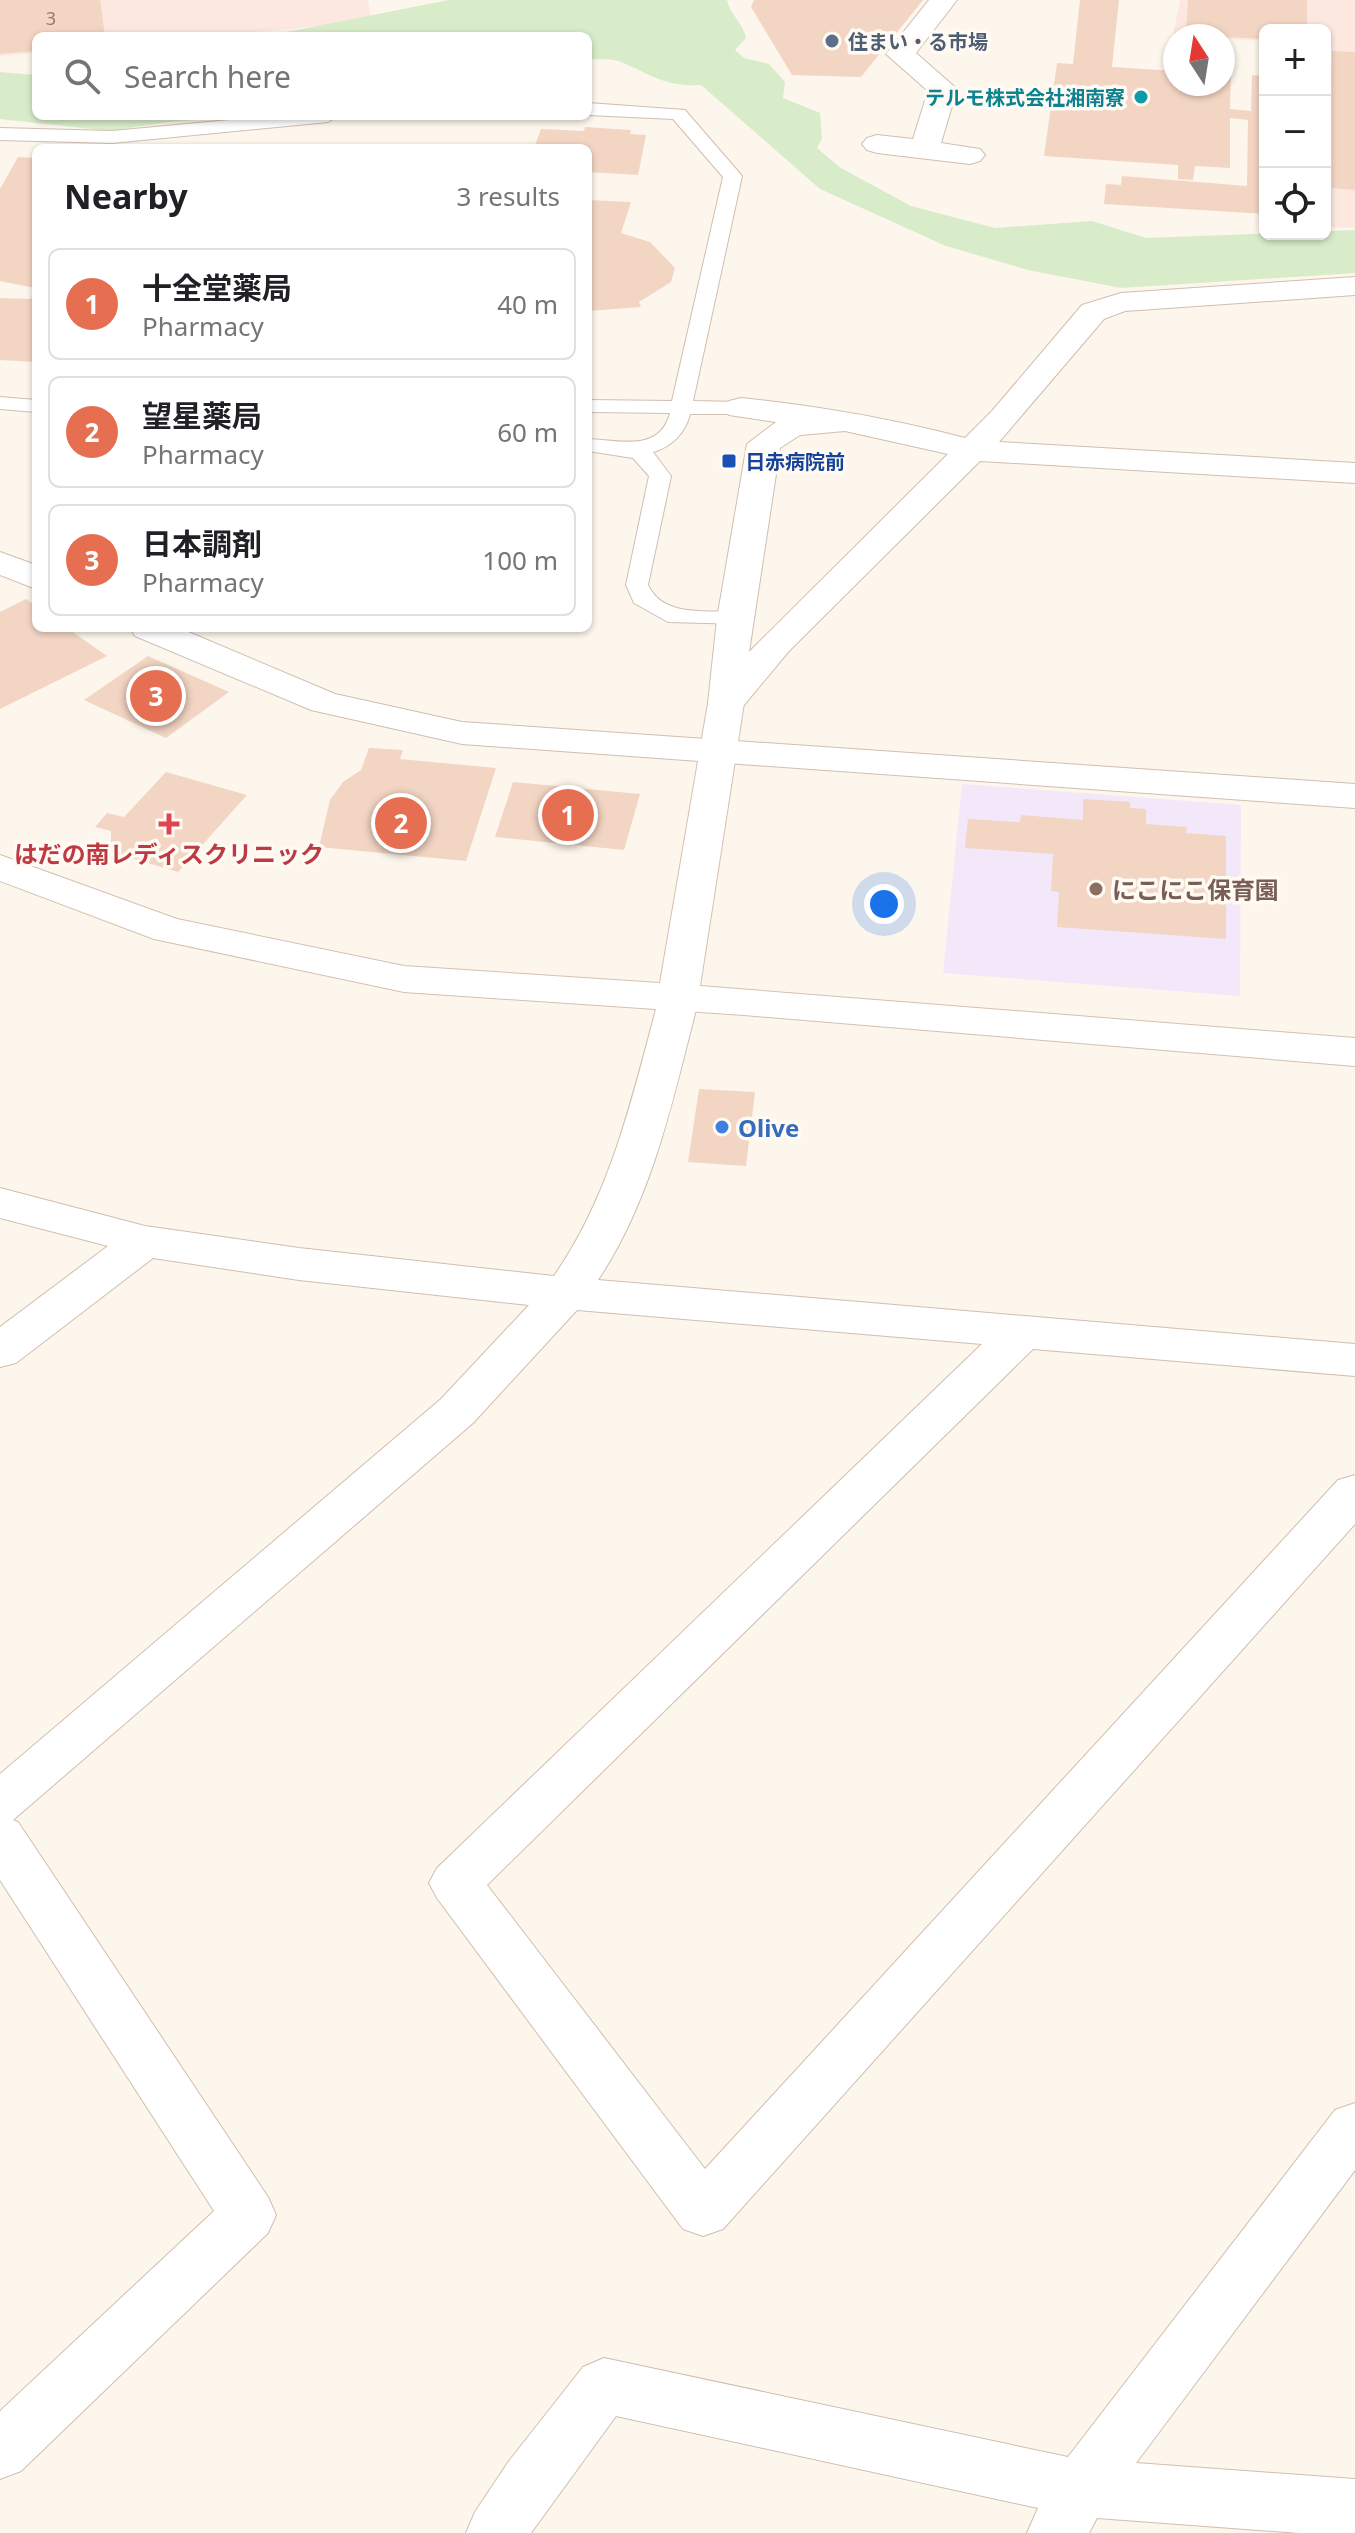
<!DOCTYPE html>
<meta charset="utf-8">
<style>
:root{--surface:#fff;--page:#f2f2f2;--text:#202124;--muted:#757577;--line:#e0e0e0;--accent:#e76f51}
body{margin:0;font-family:"Noto Sans","Noto Sans JP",sans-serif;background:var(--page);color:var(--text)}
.controls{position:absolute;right:24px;top:24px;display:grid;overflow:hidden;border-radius:12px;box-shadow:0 2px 6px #0004}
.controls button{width:72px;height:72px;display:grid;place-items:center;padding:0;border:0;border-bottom:2px solid var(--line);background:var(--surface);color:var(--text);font:40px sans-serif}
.compass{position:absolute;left:1163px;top:24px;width:72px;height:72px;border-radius:50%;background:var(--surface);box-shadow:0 2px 6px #0004;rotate:348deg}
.you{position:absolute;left:884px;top:904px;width:28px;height:28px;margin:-20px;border:6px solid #fff;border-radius:50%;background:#1a73e8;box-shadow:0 0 0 12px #1a73e833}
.badge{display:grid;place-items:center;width:52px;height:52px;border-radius:50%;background:var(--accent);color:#fff;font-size:26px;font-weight:700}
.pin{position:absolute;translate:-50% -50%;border:4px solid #fff;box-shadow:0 2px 8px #0006}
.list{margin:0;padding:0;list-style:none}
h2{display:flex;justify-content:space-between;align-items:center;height:104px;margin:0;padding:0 32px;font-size:34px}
h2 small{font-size:26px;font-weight:400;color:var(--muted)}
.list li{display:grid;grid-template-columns:52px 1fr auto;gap:24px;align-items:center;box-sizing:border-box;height:112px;margin:0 16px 16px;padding:0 16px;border:2px solid var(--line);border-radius:12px}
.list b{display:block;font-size:30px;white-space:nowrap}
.list p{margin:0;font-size:26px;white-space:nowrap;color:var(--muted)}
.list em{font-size:26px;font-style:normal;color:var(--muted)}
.icon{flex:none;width:44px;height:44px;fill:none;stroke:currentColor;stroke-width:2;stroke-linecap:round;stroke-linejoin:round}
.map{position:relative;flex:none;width:1355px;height:2533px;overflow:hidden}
.search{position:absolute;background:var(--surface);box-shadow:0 2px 6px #0004;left:32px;top:32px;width:560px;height:88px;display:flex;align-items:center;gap:20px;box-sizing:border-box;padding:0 28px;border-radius:12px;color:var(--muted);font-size:30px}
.panel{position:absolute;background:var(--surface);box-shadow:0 2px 6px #0004;left:32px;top:144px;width:560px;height:488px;border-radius:12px}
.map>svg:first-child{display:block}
.commercial{fill:#fde8e0}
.education{fill:#f3e8fa}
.green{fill:#d8ecc9}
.building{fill:#f3d5c3}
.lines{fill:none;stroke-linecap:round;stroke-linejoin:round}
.lane-casing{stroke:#d1beb0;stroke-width:2}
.street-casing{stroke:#d1beb0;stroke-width:2}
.secondary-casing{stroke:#d6c0b0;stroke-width:2}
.lane{fill:#fff;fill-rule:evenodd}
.street{fill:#fff;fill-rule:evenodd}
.secondary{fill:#fff;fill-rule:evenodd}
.service-dot{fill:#5c6f8a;stroke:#fffaf3;stroke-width:3}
.culture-dot{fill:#0f9aa8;stroke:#fffaf3;stroke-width:3}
.transit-dot{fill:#1a4fb4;stroke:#fffaf3;stroke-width:3}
.health-dot{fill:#e0444e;stroke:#fffaf3;stroke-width:3}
.education-dot{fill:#8d6e63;stroke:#fffaf3;stroke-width:3}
.shop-dot{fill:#3f7fe0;stroke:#fffaf3;stroke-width:3}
.labels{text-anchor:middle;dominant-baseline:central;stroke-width:7;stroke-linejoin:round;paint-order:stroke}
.far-number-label{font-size:18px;fill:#987a6a}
.far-service-label{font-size:20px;font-weight:bold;fill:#4e5e75;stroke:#fffaf3;text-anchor:start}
.far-culture-label{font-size:20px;font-weight:bold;fill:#0d838f;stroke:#fffaf3;text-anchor:end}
.far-transit-label{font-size:20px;font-weight:bold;fill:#164399;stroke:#fffaf3;text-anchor:start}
.health-label{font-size:24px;font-weight:bold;fill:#be3a42;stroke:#fffaf3}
.education-label{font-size:24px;font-weight:bold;fill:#785e54;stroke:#fffaf3;text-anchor:start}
.shop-label{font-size:24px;font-weight:bold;fill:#366cbe;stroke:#fffaf3;text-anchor:start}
</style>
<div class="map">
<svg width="1355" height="2533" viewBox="0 0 1355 2533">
<rect width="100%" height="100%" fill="#fdf6ec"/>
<g class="commercial">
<path d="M0,0h368l3,21 -157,15h-178v17l-36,3z"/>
<path d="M1180,0h175v228l-30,-1 7,-181 -7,-1v-15h-60v11l-92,-5z"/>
</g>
<path class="education" d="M962,784l279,21 -1,191 -297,-23z"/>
<g class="green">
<path d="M449,0h278c3,15 16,22 19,38l-11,12 9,8 25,6 16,18 -2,16 37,15 2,25 -5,10 24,20 70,38 84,22 97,-7 54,17 209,-8v43l-234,15 -93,-18 -82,-24 -126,-57 -119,-104c-36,2 -49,-10 -80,-23 -9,-4 -23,-2 -33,-3v-23h-322z"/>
<path d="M0,72l36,3v41h207l-75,6 -58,9 -110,-12z"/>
</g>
<g class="building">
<path d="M0,0h100l5,36h-69v15l-36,3z"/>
<path d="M754,0h169l-62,77 -69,-2 -41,-68z"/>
<path d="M1080,0h39l-7,67 63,4v13h48v-10h8l-1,35 21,2 1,-36 13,1v138l-161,-10 2,-20 15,1 1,-9 125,10 1,-66 -18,-2v50l-35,-2 -2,14 -15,-1v-14l-134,-9 13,-93 16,1z"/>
<path d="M1188,0h119v30h-42v9l-79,-4z"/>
<path d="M1332,51l23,1v138l-23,-2z"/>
<path d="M585,127l46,3 -1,4 16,1 -8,40 -50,-3v-24h-54l7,-19 43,2z"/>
<path d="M18,157l18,1v204l-36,-2v-62l31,1 4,-11 -35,-7v-92z"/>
<path d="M588,200l43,2 -10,31 29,9 25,26 -4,14 -32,20 2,5 -53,4z"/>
<path d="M26,599l10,7v22h31l40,28 -107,53v-97z"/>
<path d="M148,656l81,36 -63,46 -82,-38z"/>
<path d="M369,748l34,2 -3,9 96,9 -30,93 -147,-14 11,-47 13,-18 18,-12z"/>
<path d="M166,772l81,23 -69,77 -57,-17 -10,-12v-12l-16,-4 12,-14 17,4z"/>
<path d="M513,782l127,12 -16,56 -129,-13z"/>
<path d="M1083,799l47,3v6l16,1v15l41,3 -1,6 40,3v103l-169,-12 2,-35 -8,-1 2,-37 -88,-6 3,-29 52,3 1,-7 62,5z"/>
<path d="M699,1089l56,3 -9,74 -58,-4z"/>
</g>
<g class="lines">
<g class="lane-casing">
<g id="lane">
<path d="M588,103l97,7 57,66 -49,225 48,1 10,6 -10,6h-51c-4,18 -18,33 -37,38l18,24 -23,109c15,32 56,25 87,27l8,2 3,5 -3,5 -75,-2 -34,-19 -8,-18 23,-109 -16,-18 -45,-7v-12c30,1 72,14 82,-26l-82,-1v-12l84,1 51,-224 -50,-58 -85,-4z"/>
<path d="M271,116h66l-9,6 -216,21 -112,-3v-12l112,3z"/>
<path d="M0,397l36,3v12l-36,-3z"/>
</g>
</g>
<g class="street-casing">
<g id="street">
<path d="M929,0h28l-41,53 41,36 -16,54 39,6 5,6 -5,6 -10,3 -93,-11 -10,-3 -5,-6 5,-6 10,-3 36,4 15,-48 -42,-37z"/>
<path d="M1355,277v18l-230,16 -21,8 -105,123 356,21v20l-375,-22 -191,190 -50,60 -13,3 -13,-3 -5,-8 9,-84 30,-175 29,-22 -47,-7 -4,-7 4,-7 12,-3c77,8 148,20 224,40l27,-27 90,-106 39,-12zM845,431l103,23 -199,198 31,-204 20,-13z"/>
<path d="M0,552l36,13v24l-36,-14z"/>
<path d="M130,628h49l156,66 127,28 893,62v24l-893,-64 -151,-34 -176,-74z"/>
<path d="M679,985l14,4 6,9c-25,96 -45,198 -101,282l757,64v32l-322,-27 -546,536 218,284 633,-689 17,-5v49l-632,705 -20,7 -20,-7 -246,-331 -8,-15 8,-15 545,-524 -405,-34 -104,113 -460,397 5,2 250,375 8,18 -8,18 -247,238 -21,8v-68l214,-200 -214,-331v-106l441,-375 88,-94 -230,-25 -146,-22 -137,105 -16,4v-40l108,-81 -108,-28v-30l145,38 154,22 255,28c58,-83 79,-182 105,-278l6,-9z"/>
<path d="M1355,2103v67l-219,293 219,16v54h-55l-203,-15 -8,15h-62l11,-25 -422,-92 -85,117h-65l9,-21 34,-51 74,-94 21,-9 464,99 267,-347z"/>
</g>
</g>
<g class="secondary-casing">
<path id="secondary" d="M726,692l13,3 5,8 -44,283 655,52v28l-611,-51 -340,-23 -250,-53 -154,-58v-26l177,64 227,47 256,17 48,-280 5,-8z"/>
</g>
<use href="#lane" class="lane"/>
<use href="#street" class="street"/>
<use href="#secondary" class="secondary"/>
</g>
<circle class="service-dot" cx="832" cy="41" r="8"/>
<circle class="culture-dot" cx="1141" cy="97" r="8"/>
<rect class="transit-dot" x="721" y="453" width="16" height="16" rx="4"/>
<path class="health-dot" d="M165 812h8v8h8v8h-8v8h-8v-8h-8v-8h8z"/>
<circle class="education-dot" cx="1096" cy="889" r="8"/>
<circle class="shop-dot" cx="722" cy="1127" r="8"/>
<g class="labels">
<g class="far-number-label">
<text x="51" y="18">3</text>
</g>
<g class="far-service-label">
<text x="848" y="41">住まい・る市場</text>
</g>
<g class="far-culture-label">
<text x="1125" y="97">テルモ株式会社湘南寮</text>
</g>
<g class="far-transit-label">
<text x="745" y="461">日赤病院前</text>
</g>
<g class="health-label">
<text x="169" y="853">はだの南レディスクリニック</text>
</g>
<g class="education-label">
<text x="1112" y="889">にこにこ保育園</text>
</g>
<g class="shop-label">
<text x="738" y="1127">Olive</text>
</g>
</g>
</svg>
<div class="controls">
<button>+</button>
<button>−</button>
<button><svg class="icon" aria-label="locate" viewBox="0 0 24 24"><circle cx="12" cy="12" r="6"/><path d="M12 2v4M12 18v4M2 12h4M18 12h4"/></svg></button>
</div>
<svg class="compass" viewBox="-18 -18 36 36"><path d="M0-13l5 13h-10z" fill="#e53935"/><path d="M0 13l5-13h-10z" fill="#757577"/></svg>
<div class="you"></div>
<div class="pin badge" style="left:568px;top:815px">1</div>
<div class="pin badge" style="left:401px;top:823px">2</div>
<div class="pin badge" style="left:156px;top:696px">3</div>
<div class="search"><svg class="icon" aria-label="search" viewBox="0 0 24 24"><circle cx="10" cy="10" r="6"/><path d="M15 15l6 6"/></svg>Search here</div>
<section class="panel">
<h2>Nearby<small>3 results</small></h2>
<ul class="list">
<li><span class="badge">1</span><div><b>十全堂薬局</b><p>Pharmacy</p></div><em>40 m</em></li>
<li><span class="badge">2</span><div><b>望星薬局</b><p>Pharmacy</p></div><em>60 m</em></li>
<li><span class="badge">3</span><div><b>日本調剤</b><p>Pharmacy</p></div><em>100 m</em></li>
</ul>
</section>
</div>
